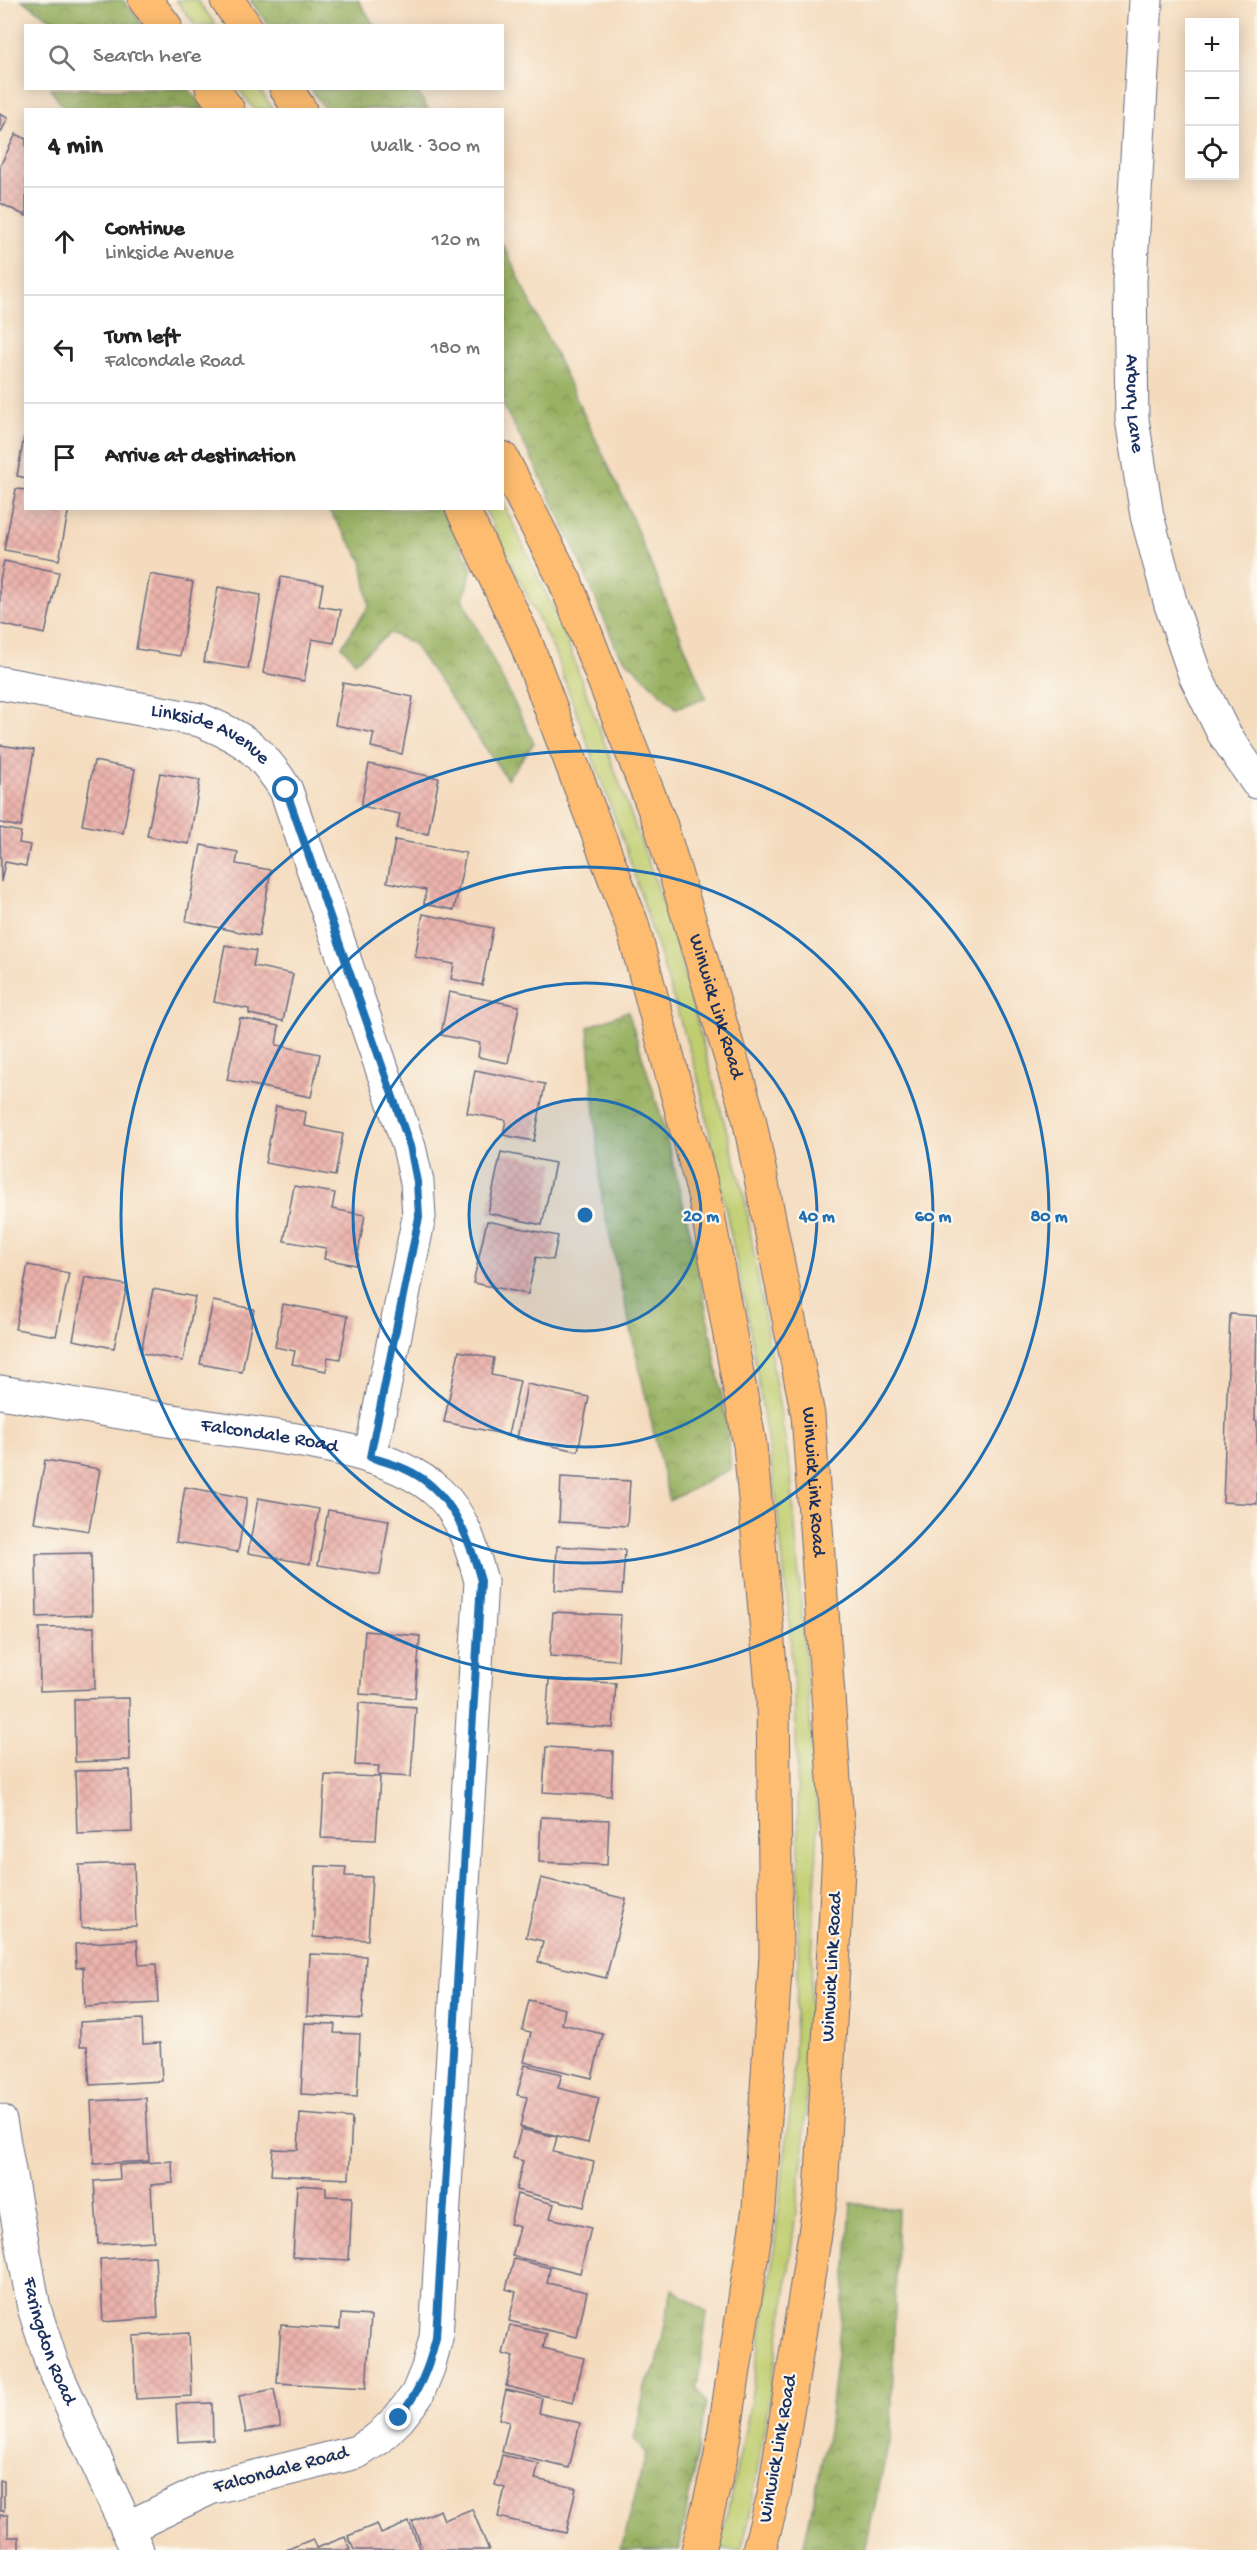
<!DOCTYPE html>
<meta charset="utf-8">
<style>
:root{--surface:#fff;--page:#f2f2f2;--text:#222;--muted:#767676;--line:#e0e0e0}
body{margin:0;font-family:"Gochi Hand",sans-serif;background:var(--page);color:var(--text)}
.controls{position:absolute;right:18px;top:18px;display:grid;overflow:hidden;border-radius:0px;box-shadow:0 3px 15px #0003}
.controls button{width:54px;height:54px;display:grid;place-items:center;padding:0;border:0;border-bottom:2px solid var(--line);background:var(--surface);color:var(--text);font:30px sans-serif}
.stop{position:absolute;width:18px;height:18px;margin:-14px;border:4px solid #1f6fb2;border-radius:50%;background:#fff}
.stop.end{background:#1f6fb2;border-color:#fff;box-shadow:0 2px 6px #0008}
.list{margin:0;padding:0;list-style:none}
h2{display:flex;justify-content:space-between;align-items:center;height:78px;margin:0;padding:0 24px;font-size:26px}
h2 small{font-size:20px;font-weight:400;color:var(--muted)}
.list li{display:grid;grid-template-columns:39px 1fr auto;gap:18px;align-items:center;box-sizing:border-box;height:108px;padding:0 24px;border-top:2px solid var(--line)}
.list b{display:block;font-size:22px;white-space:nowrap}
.list p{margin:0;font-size:20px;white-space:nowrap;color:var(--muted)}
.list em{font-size:20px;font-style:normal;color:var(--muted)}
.icon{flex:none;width:33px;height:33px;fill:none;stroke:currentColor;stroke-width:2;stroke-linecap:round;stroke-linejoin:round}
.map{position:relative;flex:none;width:1257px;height:2550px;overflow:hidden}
.search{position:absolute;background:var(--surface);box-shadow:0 3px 15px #0003;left:24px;top:24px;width:480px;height:66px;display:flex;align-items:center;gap:15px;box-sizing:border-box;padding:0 21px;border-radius:0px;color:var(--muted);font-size:22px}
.panel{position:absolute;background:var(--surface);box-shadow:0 3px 15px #0003;left:24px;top:108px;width:480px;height:402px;border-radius:0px}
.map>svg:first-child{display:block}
.green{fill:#c0ce6f;stroke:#6e7e66;stroke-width:1.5}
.forest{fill:url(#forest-crowns);stroke:#5a7060;stroke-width:1.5}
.building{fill:url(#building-cross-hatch)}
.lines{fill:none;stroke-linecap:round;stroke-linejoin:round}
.minor-casing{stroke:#676b80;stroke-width:35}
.primary-casing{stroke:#676b80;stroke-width:35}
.minor{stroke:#fff;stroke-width:33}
.primary{stroke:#fdbc70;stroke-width:33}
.route{stroke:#1f6fb2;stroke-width:8}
.ring{fill:none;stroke:#1f6fb2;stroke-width:3}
.labels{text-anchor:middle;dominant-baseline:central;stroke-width:4.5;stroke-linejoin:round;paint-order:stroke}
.street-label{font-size:20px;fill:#1b2f5e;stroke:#fbf7ec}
.centre{fill:#1f6fb2;stroke:#fbf7ec;stroke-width:3}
.ring-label{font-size:18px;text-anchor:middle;font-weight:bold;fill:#1f6fb2;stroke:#fbf7ec;stroke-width:4.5;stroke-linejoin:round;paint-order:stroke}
</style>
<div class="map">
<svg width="1257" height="2550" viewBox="0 0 1257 2550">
<defs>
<pattern id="forest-crowns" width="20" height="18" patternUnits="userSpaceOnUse" patternTransform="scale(1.5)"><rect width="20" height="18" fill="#98b162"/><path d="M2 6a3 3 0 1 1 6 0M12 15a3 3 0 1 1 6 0" fill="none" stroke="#7b9054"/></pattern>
<pattern id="building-cross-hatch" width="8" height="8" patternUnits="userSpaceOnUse" patternTransform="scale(1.5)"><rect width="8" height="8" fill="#ebb2ab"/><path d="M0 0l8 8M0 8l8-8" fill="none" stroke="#c99996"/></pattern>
</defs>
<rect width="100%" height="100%" fill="#fbf7ec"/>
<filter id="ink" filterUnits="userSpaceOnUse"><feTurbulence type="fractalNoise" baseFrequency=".0167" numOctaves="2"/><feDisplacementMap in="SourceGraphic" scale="12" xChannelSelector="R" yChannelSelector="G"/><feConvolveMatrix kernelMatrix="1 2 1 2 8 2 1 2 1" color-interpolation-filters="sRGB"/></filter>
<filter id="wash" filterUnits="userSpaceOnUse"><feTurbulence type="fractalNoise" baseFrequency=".008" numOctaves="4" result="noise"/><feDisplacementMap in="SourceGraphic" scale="24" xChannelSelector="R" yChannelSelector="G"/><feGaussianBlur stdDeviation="1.35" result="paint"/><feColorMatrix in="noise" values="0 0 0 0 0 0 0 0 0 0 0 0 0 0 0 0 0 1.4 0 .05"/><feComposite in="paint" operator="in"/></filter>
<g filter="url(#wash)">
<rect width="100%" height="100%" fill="#f4dbbe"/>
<g class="green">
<path d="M176,0h21l19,25h-21z"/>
<path d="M239,89h20l14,20h-19z"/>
<path d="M503,503l58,122 106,288 77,281 47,282 27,347 -14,322 -19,155 -35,215 -9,35h-22l29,-133 26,-166 18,-158 6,-125 1,-117 -3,-124 -7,-110 -14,-128 -27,-173 -50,-239 -71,-226 -73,-200 -69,-142 17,-1z"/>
</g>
<g class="forest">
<path d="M22,0h101l20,25h-83z"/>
<path d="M250,0h108l16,25h-106z"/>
<path d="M50,89h139l15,20h-139z"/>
<path d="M311,89h104l13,20h-103z"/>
<path d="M503,244l121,255 82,199 -30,10 -58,-56 -40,-95 -46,-98 -29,-54z"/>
<path d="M328,509h114l30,59 -9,32 71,143 -27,36 -94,-135 -23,-11 -35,29 -13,-16 27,-40 -7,-46z"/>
<path d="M628,1011l33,105 35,139 32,174 3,40 -62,32 -67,-300 -14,-174z"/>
<path d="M851,2203l47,6 -7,224 -26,117h-62l25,-118 19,-167z"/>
<path d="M672,2289l35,23 -10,76 9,16 -27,146h-58l25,-96 -12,-15 12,-56 11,-18z"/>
</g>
<g id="blocks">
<g class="building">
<path d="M0,114l8,4 -8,16z"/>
<path d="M16,134l10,5v77l-26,-13v-37z"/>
<path d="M24,437h2v41l-9,-2z"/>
<path d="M16,489l10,1v18h43l-10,52 -55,-10z"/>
<path d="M4,561l55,11 -14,62 -45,-10v-44z"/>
<path d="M150,574l43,8 -13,74 -44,-7z"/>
<path d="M281,577l42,7 -4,22 22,4 -7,33 -22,-4 -8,42 -41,-8z"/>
<path d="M218,587l43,8 -13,74 -44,-7z"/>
<path d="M343,683l70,14 -11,57 -31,-7 3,-14 -39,-8z"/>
<path d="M0,745l34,5 -13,77 -21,-4z"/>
<path d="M94,761l41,8 -12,64 -41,-8z"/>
<path d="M369,764l70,14 -11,56 -31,-6 3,-14 -39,-8z"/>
<path d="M160,773l40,7 -11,64 -42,-8z"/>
<path d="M0,828l21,4 -2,11 11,2 -4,21 -21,-4 -4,20z"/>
<path d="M395,840l71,13 -12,57 -30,-6 2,-14 -39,-8z"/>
<path d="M201,845l37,7 -2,12 35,6 -12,66 -73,-15z"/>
<path d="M423,914l70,14 -11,57 -31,-6 3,-15 -39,-7z"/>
<path d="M225,945l31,6 -3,15 40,8 -10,47 -34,-7v-5l-35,-7z"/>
<path d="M449,992l70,14 -11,57 -30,-6 2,-14 -39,-8z"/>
<path d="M240,1018l39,8 -3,19 44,9 -9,43 -84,-17z"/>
<path d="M475,1070l70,14 -11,57 -31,-6 3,-15 -39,-7z"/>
<path d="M276,1106l30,6 -2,14 39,8 -8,42 -70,-13z"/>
<path d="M501,1152l54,11 -13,62 -54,-12z"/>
<path d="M294,1186l41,7 -3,16 33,6 -9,50 -32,-6 2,-11 -42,-7z"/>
<path d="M487,1221l71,15 -5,24 -17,-3 -8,37 -55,-11z"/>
<path d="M28,1265l41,8 -13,63 -41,-7z"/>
<path d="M85,1277l42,8 -13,63 -41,-8z"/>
<path d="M153,1289l42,8 -12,64 -42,-8z"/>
<path d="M213,1301l41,8 -12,63 -42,-8z"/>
<path d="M283,1304l65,12 -8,43 -12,-2 -2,14 -34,-7 3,-13 -20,-4z"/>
<path d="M1230,1314l27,2 -2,105h2v83l-34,-2z"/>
<path d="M459,1351l35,7 -3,17 29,6 -12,54 -64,-13z"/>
<path d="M527,1384l62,13 -11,54 -61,-12z"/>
<path d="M45,1460l55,9 -11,62 -55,-9z"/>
<path d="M561,1477l69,4 -3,45 -68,-4z"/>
<path d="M185,1487l62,11 -9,54 -62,-10z"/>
<path d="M258,1498l61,11 -9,55 -62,-11z"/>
<path d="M328,1510l61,10 -9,55 -62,-10z"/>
<path d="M557,1546l68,4 -3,44 -67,-4z"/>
<path d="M91,1553l1,62 -55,2 -1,-63z"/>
<path d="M553,1612l68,3 -3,45 -68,-4z"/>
<path d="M94,1627l1,62 -55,2 -1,-63z"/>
<path d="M365,1631l55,5 -5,62 -55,-4z"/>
<path d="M549,1680l67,3 -3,45 -67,-4z"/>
<path d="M129,1698l1,62 -55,2 -1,-63z"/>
<path d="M359,1703l57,4 -5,70 -33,-2 1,-9 -24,-1z"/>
<path d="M546,1747l67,4 -2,45 -68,-4z"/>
<path d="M130,1770l2,62 -55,2 -2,-63z"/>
<path d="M325,1775l55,2 -4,63 -55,-2z"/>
<path d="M541,1817l68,3 -2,45 -68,-3z"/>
<path d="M134,1863l2,63 -55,2 -2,-63z"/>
<path d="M316,1866l30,1 -1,9 27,1 -4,63 -55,-3z"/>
<path d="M541,1878l85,21 -20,79 -68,-16 5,-21 -17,-4z"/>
<path d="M137,1940l2,25 17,-1 2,39 -73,4 -2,-40 -7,1 -1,-24z"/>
<path d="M310,1954l56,2 -4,63 -55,-3z"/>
<path d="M529,2000l36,9 -3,15 41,10 -11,44 -68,-16 7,-30 -9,-2z"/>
<path d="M142,2019l1,25 17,-1 2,38 -72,4 -3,-39h-7v-24z"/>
<path d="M305,2023l30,1 -1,9 26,1 -3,63 -56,-3z"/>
<path d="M525,2065l37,9 -4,14 41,10 -11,45 -68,-16 7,-30 -10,-2z"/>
<path d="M146,2098l3,63 -55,3 -3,-63z"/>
<path d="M300,2114l52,4 -3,61 -78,-4 2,-26 25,1z"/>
<path d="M521,2129l36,8 -4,15 41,10 -10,45 -68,-17 7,-29 -10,-3z"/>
<path d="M172,2161l1,22 -22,2 3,56 -56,3 -4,-63 26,-2 -1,-14z"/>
<path d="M297,2185l29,2v9l26,1 -3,63 -56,-3z"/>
<path d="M517,2194l37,10 -4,14 41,10 -11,45 -68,-17 8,-29 -10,-3z"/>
<path d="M155,2256l3,62 -55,4 -3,-63z"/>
<path d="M514,2259l36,9 -3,15 40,9 -10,45 -68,-16 7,-29 -10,-3z"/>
<path d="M341,2314l30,2 -5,72 -89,-5 4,-58 59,4z"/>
<path d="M510,2325l37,9 -4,14 41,10 -11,45 -67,-17 7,-29 -10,-3z"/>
<path d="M189,2333l3,63 -56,3 -3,-63z"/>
<path d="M274,2389l7,37 -35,7 -7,-37z"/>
<path d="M506,2390l36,8 -3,15 41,10 -11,45 -67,-16 7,-30 -10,-3z"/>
<path d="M212,2403l1,37 -35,2 -2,-38z"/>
<path d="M502,2455l37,9 -4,15 41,9 -10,45 -68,-16 7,-29 -10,-3z"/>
<rect x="0" y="2481" width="4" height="30"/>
<path d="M472,2509l17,41h-66l-11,-28 28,-12 4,10z"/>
<path d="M0,2515h8v22h11v13h-19z"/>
<path d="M409,2522l11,28h-66l-6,-14 29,-12 4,10z"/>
<path d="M345,2537l5,13h-64l27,-11 4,9z"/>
</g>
</g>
</g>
<g filter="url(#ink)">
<use href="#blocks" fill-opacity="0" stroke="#676b80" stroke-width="1.5"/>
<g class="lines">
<g class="minor-casing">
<g id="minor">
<path id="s1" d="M1146,0l-16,282 2,137 15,97 24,89 24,70 28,57 34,50"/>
<path id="s2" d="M0,683l200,37c44,18 60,29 86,70l123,357 8,35 2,35 -49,240"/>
<path id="s3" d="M0,1392c68,11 135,23 203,34 67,11 184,19 235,66 25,23 34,57 43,89l-45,757 -8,30 -11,27 -18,23 -20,20 -22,14 -147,36 -83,40"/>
<path id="s4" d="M0,2121l34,187 18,56 85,186"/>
</g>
</g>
<g class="primary-casing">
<g id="primary">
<path d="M145,0l20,26"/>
<path d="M227,0l18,26"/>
<path d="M212,88l16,22"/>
<path d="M286,88l14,22"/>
<path id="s5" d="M502,458l63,123 96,245 88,292 59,297 31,435 -18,345 -47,300 -15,55"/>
<path d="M462,508l63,132 107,284 73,274 45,247 23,253 3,257 -17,253 -39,253 -22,89"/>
</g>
</g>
<use href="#minor" class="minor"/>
<use href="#primary" class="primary"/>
</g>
</g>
<g class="lines" filter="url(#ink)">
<path class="route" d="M286,790l124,356 7,36 2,35 -49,240c12,4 24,7 35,12 46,20 64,68 76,112l-45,757c-8,32 -17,53 -37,80"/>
</g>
<circle cx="585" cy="1215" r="116" fill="#1f6fb2" fill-opacity=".12"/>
<g class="ring">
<circle cx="585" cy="1215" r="116"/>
<circle cx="585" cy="1215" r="232"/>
<circle cx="585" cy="1215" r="348"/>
<circle cx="585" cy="1215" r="464"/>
</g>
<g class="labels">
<g class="street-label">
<text stroke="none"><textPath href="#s1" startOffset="404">Arbury Lane</textPath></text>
<text stroke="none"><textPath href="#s2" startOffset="218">Linkside Avenue</textPath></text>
<text stroke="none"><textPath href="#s5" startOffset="590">Winwick Link Road</textPath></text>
<text stroke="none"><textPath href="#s3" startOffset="273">Falcondale Road</textPath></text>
<text stroke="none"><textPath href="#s5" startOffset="1076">Winwick Link Road</textPath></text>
<text transform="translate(833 1967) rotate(-87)">Winwick Link Road</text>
<text stroke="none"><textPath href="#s4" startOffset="226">Faringdon Road</textPath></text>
<text transform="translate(779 2449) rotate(-80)">Winwick Link Road</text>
<text transform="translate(281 2471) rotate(-15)">Falcondale Road</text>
</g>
</g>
<circle cx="585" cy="1215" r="9" class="centre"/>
<g class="ring-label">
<text x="701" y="1221">20 m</text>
<text x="817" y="1221">40 m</text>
<text x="933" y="1221">60 m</text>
<text x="1049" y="1221">80 m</text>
</g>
</svg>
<div class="controls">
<button>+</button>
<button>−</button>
<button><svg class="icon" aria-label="locate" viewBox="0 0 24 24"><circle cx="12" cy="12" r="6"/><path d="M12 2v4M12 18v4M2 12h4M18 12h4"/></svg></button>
</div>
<div class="stop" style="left:286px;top:790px"></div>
<div class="stop end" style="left:399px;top:2418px"></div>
<div class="search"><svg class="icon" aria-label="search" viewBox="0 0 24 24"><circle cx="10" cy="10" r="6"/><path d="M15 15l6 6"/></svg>Search here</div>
<section class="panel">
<h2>4 min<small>Walk · 300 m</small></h2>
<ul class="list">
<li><svg class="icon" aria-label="ahead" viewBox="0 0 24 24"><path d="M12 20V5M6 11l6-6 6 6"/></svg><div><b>Continue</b><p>Linkside Avenue</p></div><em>120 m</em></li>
<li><svg class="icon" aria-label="left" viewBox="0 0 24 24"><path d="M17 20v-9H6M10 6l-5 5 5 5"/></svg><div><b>Turn left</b><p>Falcondale Road</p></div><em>180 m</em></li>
<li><svg class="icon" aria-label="arrive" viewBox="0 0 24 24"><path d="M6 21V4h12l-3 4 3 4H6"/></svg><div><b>Arrive at destination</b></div></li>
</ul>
</section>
</div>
